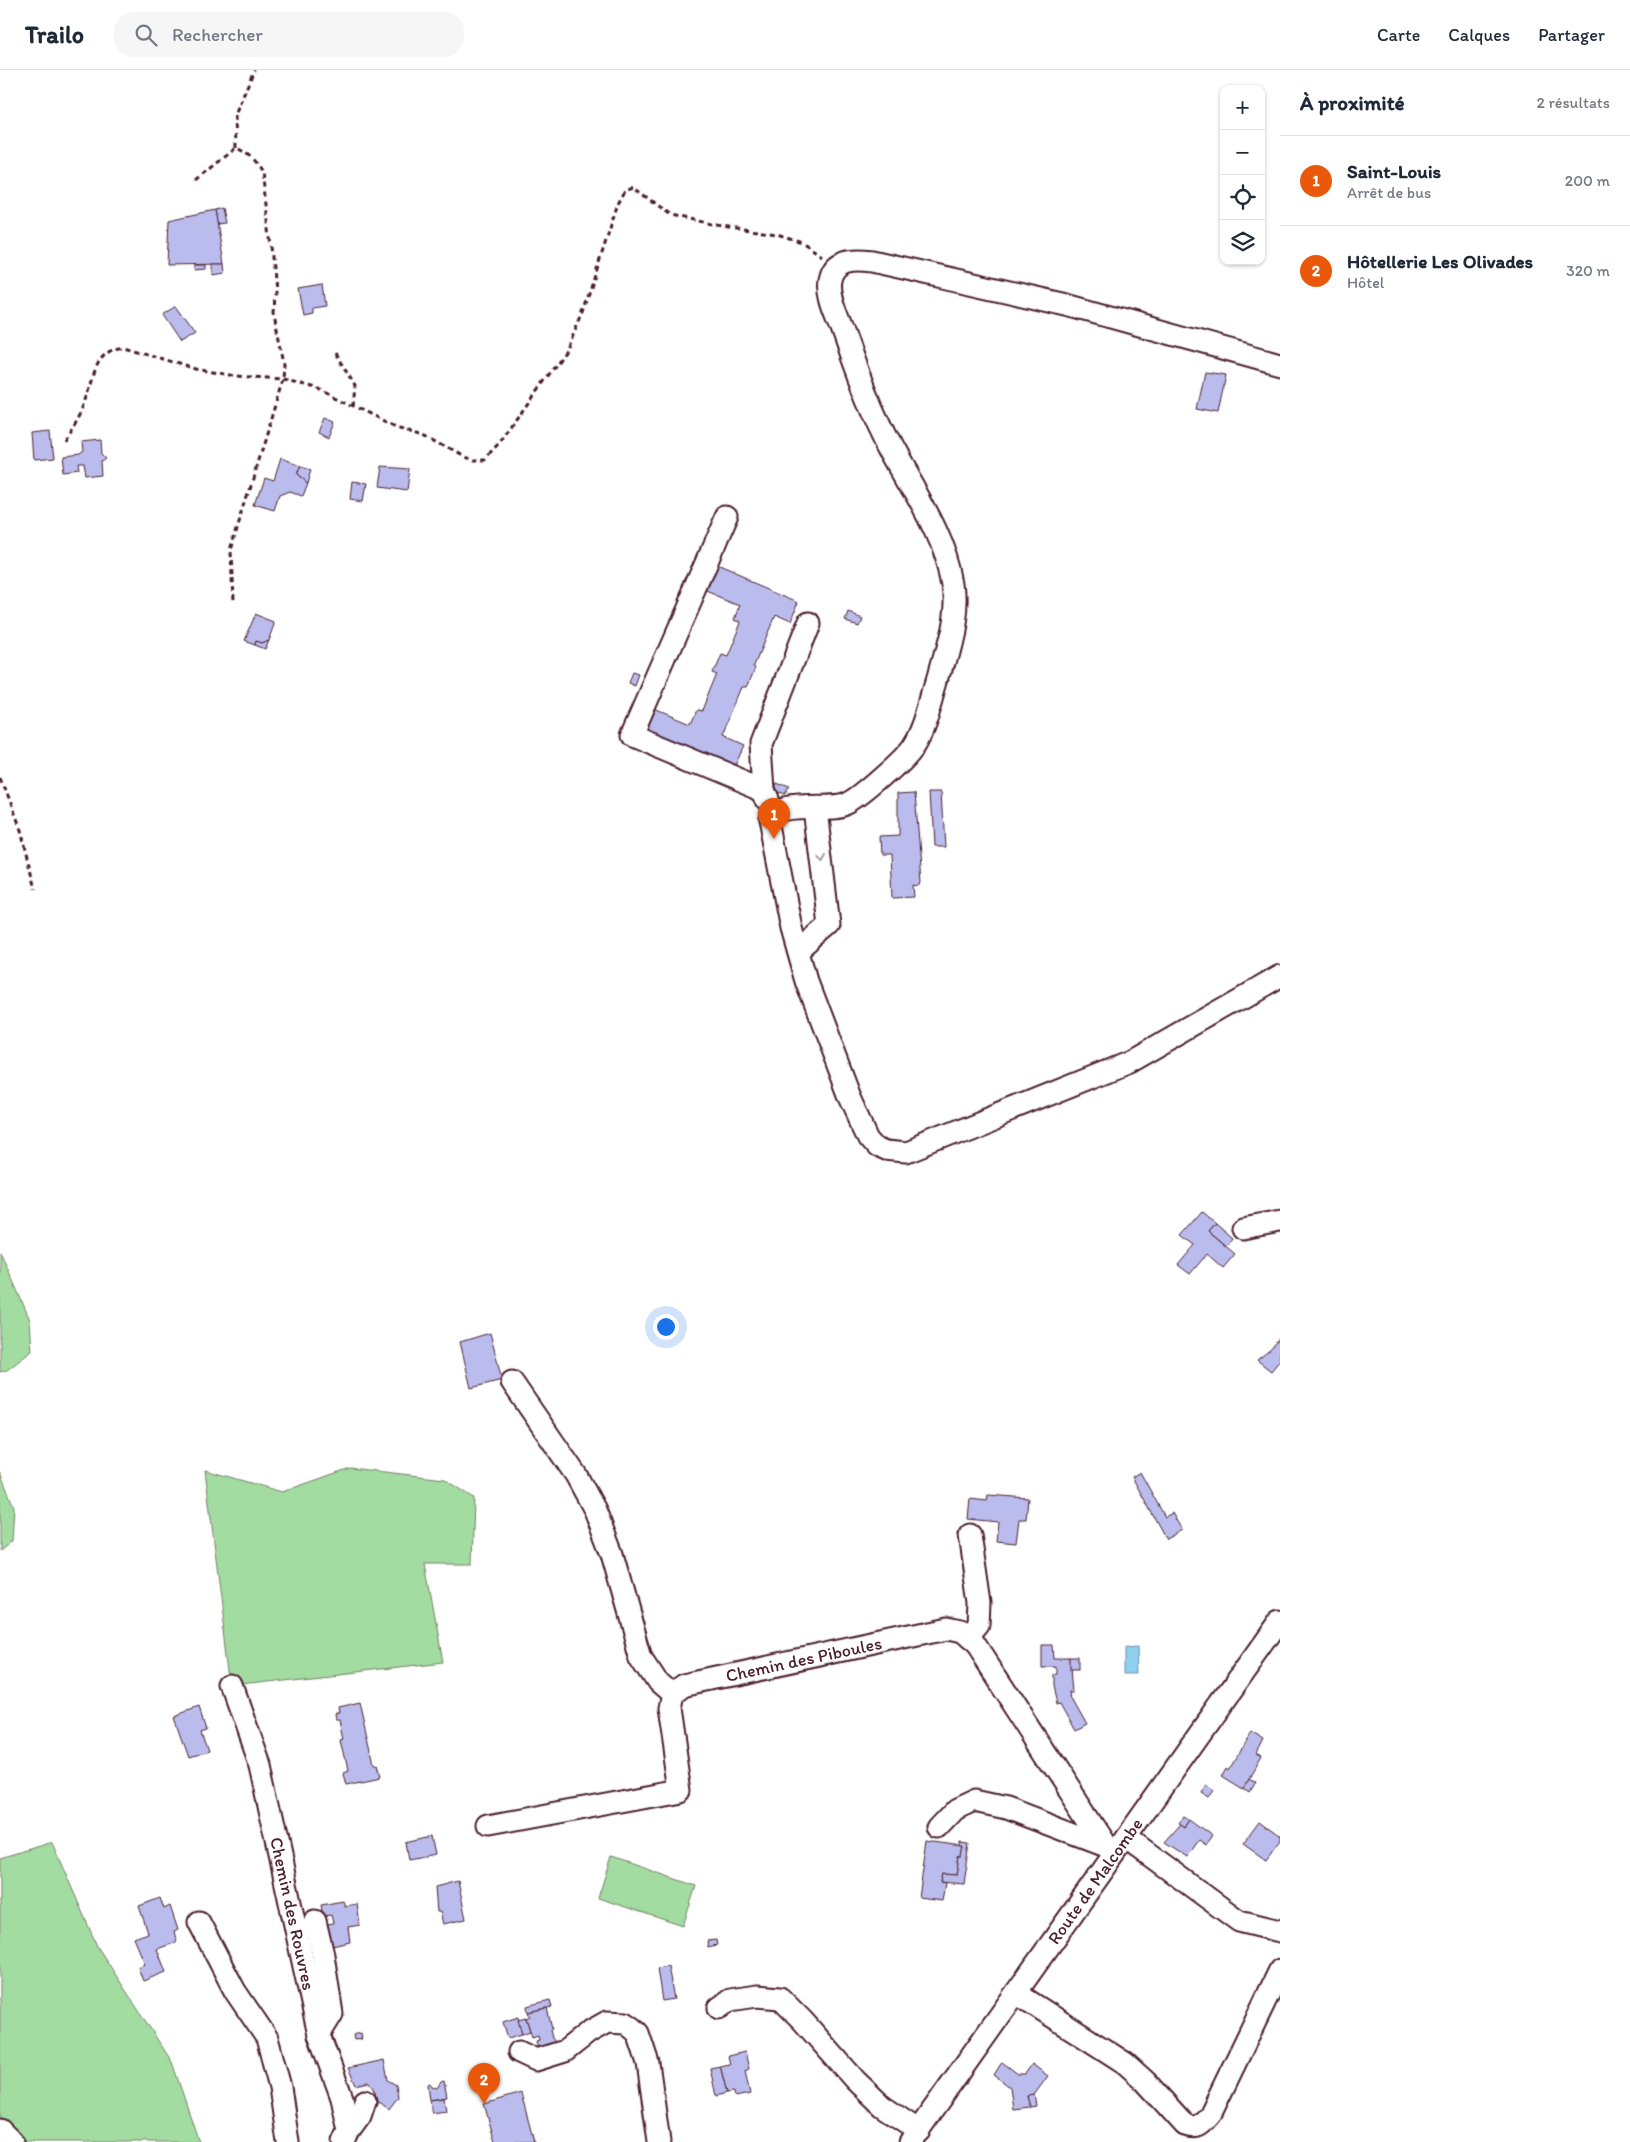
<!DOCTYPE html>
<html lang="fr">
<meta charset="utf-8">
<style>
:root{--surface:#fff;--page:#f6f6f7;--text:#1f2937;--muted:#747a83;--line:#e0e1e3;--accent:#ea580c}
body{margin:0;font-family:Itim,sans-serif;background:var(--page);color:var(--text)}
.controls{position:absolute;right:15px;top:15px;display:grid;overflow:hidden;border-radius:10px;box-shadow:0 1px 4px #0004}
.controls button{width:45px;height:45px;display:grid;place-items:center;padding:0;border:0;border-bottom:1px solid var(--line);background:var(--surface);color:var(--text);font:25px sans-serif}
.you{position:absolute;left:665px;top:1256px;width:18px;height:18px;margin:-12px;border:4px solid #fff;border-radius:50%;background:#1a73e8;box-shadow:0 0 0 8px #1a73e833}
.badge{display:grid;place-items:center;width:32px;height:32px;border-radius:50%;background:var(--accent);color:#fff;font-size:16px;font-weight:700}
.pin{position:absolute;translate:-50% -41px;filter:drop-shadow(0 1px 2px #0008)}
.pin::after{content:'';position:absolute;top:26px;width:18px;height:15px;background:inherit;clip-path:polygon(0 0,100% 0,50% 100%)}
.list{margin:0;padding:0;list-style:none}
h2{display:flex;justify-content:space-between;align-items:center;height:65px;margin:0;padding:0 20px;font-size:21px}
h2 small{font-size:16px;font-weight:400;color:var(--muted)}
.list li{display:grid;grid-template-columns:32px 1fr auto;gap:15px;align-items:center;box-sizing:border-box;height:90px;padding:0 20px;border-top:1px solid var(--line)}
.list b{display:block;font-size:19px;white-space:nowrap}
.list p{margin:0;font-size:16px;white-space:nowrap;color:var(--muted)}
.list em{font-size:16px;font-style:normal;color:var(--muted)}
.icon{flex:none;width:28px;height:28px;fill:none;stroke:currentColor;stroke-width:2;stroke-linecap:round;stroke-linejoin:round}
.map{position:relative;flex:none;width:1280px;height:2072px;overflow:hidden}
header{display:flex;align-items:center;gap:30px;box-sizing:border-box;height:70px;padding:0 25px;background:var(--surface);border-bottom:1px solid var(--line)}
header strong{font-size:24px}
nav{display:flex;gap:28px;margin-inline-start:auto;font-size:18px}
.search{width:350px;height:45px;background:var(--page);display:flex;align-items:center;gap:12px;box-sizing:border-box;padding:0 18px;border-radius:20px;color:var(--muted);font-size:19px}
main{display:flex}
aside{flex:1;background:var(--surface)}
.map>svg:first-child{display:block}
.green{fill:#a2dca1;stroke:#767e66}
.water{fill:#8ed1ef;stroke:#738aa1}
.building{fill:#bbbcee;stroke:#4a1f2b}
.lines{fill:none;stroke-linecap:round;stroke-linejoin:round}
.minor-casing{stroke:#4a1f2b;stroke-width:25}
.path{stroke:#4a1f2b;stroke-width:3;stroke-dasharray:5 4;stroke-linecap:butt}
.minor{stroke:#fff;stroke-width:21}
.oneway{stroke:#ae9aa0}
.labels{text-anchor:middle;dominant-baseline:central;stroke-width:5;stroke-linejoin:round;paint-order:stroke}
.street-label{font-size:18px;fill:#4a1f2b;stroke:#fff}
</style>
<header>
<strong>Trailo</strong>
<div class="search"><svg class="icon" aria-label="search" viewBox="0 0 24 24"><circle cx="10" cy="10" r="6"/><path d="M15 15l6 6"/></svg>Rechercher</div>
<nav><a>Carte</a><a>Calques</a><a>Partager</a></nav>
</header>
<main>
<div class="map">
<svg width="1280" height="2072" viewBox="0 0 1280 2072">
<rect width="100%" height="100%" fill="#fff"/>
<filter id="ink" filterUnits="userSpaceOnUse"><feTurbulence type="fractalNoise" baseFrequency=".02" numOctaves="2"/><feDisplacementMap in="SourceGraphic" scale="10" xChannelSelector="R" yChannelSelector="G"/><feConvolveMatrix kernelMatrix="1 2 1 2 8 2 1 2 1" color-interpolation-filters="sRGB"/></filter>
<g filter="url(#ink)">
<g class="green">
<path d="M0,1181l30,69 2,31 -25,19 -7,2z"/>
<path d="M350,1398l95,11 29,19 -2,66h-47l18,98 -211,24 -27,-216 77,22z"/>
<path d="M0,1402l14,35 -2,34 -12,10z"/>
<path d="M52,1772l45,104 75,116 27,80h-199v-284z"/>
<path d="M611,1787l85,29 -13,40 -85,-28z"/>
</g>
<path class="water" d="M1138,1576l1,29h-15v-28z"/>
<g class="building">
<path d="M222,138l3,15 -8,1 -2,-14z"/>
<path d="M215,140l9,54 -57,1 2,-45z"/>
<path d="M213,194h11l1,9 -12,2z"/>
<path d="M194,195h12v4l-12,1z"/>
<path d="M322,215l3,21 -13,2v5l-9,2 -5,-26z"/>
<path d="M176,236l19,27 -15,9 -18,-27z"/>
<path d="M1205,302l21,3 -8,38 -21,-4z"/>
<path d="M325,348l10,4 -6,15 -10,-5z"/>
<path d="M50,361l3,27 -19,2 -2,-27z"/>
<path d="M100,370l1,13 5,5 -4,3 1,15 -18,2 -2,-12h-7l1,7 -14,2 -2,-18 17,-2 4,-3 -1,-10z"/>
<path d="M280,389l20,7 -4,9 10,8 -5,13 -11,-4 -10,4 -5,15 -20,-6 9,-27 9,3z"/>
<path d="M300,396l10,3 -4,14 -10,-8z"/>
<path d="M380,397l30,2 -3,23 -30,-4z"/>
<path d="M352,412l14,2 -3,17 -13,-2z"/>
<path d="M710,493l89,38 -9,23 -16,-7 -20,48 2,2 -8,20h-4l-21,50 20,9 -11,24 -95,-40 10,-24 43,18 6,-14 6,1 15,-37 -5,-2 8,-19 6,2 14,-34 -5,-3 5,-14 -40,-16z"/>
<path d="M848,541l12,5 -3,7 -12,-4z"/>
<path d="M256,543l20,8 -7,19 -7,3 -6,-2 -1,4 -11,-4z"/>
<path d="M269,570l-4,9 -10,-4 1,-4 6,2z"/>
<path d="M632,603l7,2 -4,11 -7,-3z"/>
<path d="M777,714l12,5 -4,7 -11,-5z"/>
<path d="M914,722l7,91 -3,3 -5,-1 1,12 -22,1 -2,-43h-10l-1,-18 19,-1v-43z"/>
<path d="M929,722h12l3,55h-12z"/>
<path d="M1202,1142l13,11 -7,8 27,23 -12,14 -16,-14 -17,20 -12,-9 17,-20 -13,-10z"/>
<path d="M1215,1153l17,15 -6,8 -18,-15z"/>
<path d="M490,1263l12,47 -31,8 -11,-46z"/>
<path d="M1280,1267v23l-9,11 -14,-11 14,-11z"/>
<path d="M1140,1402l25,45 7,-4 10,17 -16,9 -34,-62z"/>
<path d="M988,1425l40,3 -2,21h-7l-3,24 -20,-2 2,-19 -30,-3 2,-20 17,2z"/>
<path d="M1042,1575h12l1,13h16l3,32h-4l1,8 14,25 -11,6 -15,-27 -3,1 -4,-17v-11l4,-1v-8h-14z"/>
<rect x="1071" y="1588" width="9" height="12"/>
<path d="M360,1633l14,62h3l3,12 -34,7 -3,-11 5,-2 -7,-31 3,-1 -4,-19h-4l-1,-6 4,-1 -1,-5z"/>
<path d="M199,1637l7,21 -6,2 7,20 -19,6 -14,-40z"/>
<path d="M1250,1663l13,8 -7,14 5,3 -17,30 -21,-13 5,-9 2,2z"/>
<path d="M1249,1709l6,4 -5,9 -6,-4z"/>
<path d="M1206,1714l8,6 -5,8 -8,-5z"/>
<path d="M1183,1746l6,3 -5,8 -6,-4z"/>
<path d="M1189,1749l23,17 -6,9 -7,-5 -12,17 -23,-15 16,-18 4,3z"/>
<path d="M1260,1751l20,15v5l-14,19 -23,-16z"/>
<path d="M432,1766l4,19 -27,5 -3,-18z"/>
<path d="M927,1771l38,5 -2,10h-3l-3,19 -15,-1 -2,8 5,1 -3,18 -23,-3z"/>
<path d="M962,1772l8,1 -6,41 -24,-2 2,-8 15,1 3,-19h3l2,-10h-3z"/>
<path d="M458,1811l8,38 -23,5 -3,-12h-3l-2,-25z"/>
<path d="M160,1828l4,11 6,-3 8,24 -4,2 3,10 -20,7 9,23 -23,9 -5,-14 7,-3 -11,-26 14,-5 -9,-27z"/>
<path d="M343,1831l2,5 12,-2 3,21 -12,2 2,15 -18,4 -5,-22 6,-1 -2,-8 -8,1 -2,-11z"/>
<path d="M716,1870l1,5 -9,2 -1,-6z"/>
<path d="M668,1896l6,33 -12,2 -5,-33z"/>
<path d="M550,1930l2,7 -24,5 -1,-6z"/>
<path d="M547,1938l5,21 -2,1 2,8 4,5 -18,5 -2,-7 3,-1 -1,-5 -6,2 -6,-19 4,-2 -2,-4z"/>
<path d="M518,1947l4,17 -14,4 -5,-16z"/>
<path d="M526,1948l4,13 -8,3 -4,-14z"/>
<path d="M361,1963l1,6 -8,1 -1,-5z"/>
<path d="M745,1982l4,17 -4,2 5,23 -15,3 -1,-5 -7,1 -7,-27 10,-2 -2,-8z"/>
<path d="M384,1990l4,20 8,5 2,12 -9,12 -12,-8 -3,-13 -5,-6 -13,3 -8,-17z"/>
<path d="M1002,1992l16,12h7l7,-10 16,12 -14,19 -7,1 3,11 -17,2 -3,-22 -16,-12z"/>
<path d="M720,1996l7,27 -11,3 -6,-28z"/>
<path d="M444,2011l3,16 -17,3 -2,-16 2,-1 3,4 4,1 4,-6z"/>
<path d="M521,2023l13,49h-39l-11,-38z"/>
<path d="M1034,2025l2,11 -6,1 -3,-11z"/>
<path d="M444,2028l2,13 -14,2 -2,-13z"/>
</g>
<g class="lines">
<g class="minor-casing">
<g id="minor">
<path d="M1280,294l-213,-59 -195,-44c-17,-2 -38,-3 -42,19 -3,16 8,37 13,51 14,40 29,82 49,119 23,43 53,85 61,134 5,33 -7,65 -15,96 -7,22 -11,45 -23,64 -7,12 -55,55 -68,60 -18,8 -71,-4 -77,17l21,107 15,53 44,116 18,39 9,10 9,4 20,2 224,-90 150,-86"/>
<path d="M727,447l-95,218 132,55"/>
<path d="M768,730l-4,-10 -3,-46 47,-121"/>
<path d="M798,882l31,-27 -14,-117"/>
<path d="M1243,1158l37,-7"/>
<path d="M512,1312l64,93 19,35 17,44 29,102 17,26 14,12"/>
<path d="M968,1569l11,-13 1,-23 -10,-68"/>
<path id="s1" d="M232,1616l28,79 59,270 23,63 7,33 -5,11"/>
<path id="s2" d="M488,1756l193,-36 -12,-82 3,-14 12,-9 262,-56 14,3 15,13 131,201 9,7"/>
<path d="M939,1757l16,-17 19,-9 32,7 100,38"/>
<path d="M1126,1768l113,83 41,10"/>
<path d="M315,1851l8,34 9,59 -13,21"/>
<path d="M199,1852l36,69 32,47 13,49 8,55"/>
<path d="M1016,1923l109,70 20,18 40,44c13,5 17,-1 25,-10l70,-145"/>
<path d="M719,1938l11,-8 27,-4 23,2 23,23 52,59 27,26 37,25"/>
<path d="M519,1982l17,8 29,-9 24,-19 18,-10 19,1 12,10 10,30 11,79"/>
<path d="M0,2060l12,12"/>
<path d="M349,2061l11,-15 5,-15"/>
<path id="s3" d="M910,2072l370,-521"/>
</g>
</g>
<g class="path">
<path d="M236,78l-1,-33 19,-45"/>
<path d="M196,110l40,-32c13,5 19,13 26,24l9,74 4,45 -1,23 10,49 -1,16 -52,171 2,54"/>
<path d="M335,283l20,33 -2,21"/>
<path d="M64,370c9,-13 17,-25 22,-40 9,-24 7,-48 37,-53l73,22 40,7 47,3 36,10 77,38 28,8 39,22 10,3h12l15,-16 67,-95 16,-36 35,-110 7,-13 8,-3 37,28 52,11 55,8 25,8 20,14"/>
<path d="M0,707l20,53 15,59"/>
</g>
<use href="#minor" class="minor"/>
</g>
<defs><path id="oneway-chevron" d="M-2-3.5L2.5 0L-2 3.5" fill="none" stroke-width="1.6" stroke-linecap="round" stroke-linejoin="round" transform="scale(1.25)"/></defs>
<use class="oneway" href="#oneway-chevron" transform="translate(822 787) rotate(82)"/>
</g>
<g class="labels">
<g class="street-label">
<text stroke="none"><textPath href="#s2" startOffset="431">Chemin des Piboules</textPath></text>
<text stroke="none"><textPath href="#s3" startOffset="320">Route de Malcombe</textPath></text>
<text stroke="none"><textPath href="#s1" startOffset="236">Chemin des Rouvres</textPath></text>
</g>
</g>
</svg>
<div class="controls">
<button>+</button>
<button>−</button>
<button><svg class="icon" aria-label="locate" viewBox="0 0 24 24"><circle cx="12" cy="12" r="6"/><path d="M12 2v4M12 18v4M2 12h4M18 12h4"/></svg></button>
<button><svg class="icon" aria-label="layers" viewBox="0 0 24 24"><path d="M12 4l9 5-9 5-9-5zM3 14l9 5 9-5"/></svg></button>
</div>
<div class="you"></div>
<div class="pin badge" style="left:774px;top:769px">1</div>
<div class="pin badge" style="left:484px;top:2034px">2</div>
</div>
<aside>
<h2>À proximité<small>2 résultats</small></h2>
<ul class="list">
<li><span class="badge">1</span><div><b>Saint-Louis</b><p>Arrêt de bus</p></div><em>200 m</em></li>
<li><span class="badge">2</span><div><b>Hôtellerie Les Olivades</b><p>Hôtel</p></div><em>320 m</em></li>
</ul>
</aside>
</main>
